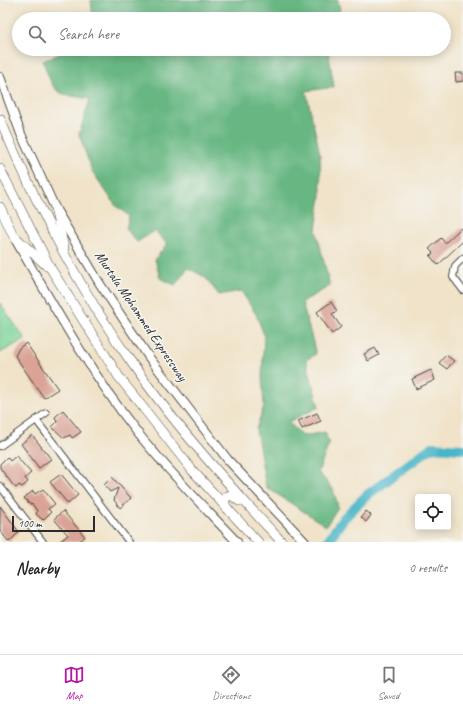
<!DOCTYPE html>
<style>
:root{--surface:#fff;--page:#f2f2f2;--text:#222;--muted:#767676;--line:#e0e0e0;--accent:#b5179e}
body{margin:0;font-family:Caveat,sans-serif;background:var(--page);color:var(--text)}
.controls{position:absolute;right:12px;bottom:12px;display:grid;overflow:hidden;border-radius:4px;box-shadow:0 2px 10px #0003}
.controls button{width:36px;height:36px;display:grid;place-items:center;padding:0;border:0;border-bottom:1px solid var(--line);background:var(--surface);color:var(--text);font:20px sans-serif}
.scale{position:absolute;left:12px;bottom:10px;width:83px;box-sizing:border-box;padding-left:4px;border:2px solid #2b2b2b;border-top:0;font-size:11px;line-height:14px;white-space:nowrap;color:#2b2b2b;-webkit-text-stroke:3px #f6f6f2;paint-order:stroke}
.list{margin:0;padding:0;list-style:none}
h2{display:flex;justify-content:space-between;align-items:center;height:52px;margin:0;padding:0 16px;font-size:17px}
h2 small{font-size:13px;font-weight:400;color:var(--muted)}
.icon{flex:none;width:22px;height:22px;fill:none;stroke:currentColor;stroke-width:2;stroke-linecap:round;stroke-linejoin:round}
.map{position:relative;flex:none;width:463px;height:542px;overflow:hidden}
.search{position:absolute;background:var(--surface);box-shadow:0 2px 10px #0003;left:12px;right:12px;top:12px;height:44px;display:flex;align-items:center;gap:10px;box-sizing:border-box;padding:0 14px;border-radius:22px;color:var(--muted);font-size:15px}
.sheet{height:112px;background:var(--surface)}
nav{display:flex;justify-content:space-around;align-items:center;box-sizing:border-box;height:56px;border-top:1px solid var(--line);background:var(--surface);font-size:11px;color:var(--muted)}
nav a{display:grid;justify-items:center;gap:2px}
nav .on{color:var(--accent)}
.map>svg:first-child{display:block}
.green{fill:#7fd69a;stroke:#558062}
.forest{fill:#67b782;stroke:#497156}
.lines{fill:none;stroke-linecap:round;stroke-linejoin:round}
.river{stroke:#4ab5c8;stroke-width:10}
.building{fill:#daa396}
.minor-casing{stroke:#494743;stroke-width:8}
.major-casing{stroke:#494743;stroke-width:10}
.highway-casing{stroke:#494743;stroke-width:10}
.minor{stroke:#fff;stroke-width:6}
.major{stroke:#fff;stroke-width:8}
.highway{stroke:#fff;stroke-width:9}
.labels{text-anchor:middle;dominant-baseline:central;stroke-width:3;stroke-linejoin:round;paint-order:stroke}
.street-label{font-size:14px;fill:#2b2b2b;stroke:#f6f6f2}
</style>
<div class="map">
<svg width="463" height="542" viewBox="0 0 463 542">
<rect width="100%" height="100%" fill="#f6f6f2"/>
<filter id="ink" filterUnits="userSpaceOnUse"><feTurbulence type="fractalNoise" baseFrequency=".025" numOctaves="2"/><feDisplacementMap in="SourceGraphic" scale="8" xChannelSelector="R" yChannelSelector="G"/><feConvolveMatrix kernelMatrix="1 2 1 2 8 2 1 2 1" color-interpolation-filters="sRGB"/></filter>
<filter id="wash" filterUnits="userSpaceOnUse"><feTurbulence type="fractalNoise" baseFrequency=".012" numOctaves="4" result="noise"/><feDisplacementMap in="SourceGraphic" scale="16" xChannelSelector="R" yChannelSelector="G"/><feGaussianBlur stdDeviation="0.9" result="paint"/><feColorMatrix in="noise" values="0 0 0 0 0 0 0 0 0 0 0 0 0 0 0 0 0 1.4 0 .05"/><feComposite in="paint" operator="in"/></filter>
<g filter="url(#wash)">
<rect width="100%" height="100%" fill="#f0e3c9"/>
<path class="green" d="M0,303l25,36 -25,14z"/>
<g class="forest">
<path d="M91,0h247l2,11 -13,8h-234z"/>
<path d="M71,49h257l6,38 -28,4 14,63 1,42 -5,34 14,56 -28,16 14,52 -10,6 13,47 -31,15 15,14 22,-4 4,12 -11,28 15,17 5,18 -12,19 -60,-39 -10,-58 8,-23 -2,-30 2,-41 -8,-21 -15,-23 -22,4 -14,-18 -17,-9 -13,17 -15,-7 -5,-19 12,-15 -12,-13 -18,11 -11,-13 3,-13 -13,-10 -24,-35 -13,-37 11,-35c-34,-6 -35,-2 -47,-38z"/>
</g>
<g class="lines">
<path class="river" d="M327,542l17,-24 23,-23 65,-48 31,2"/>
</g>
<g id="blocks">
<g class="building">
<path d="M455,73h8v8l-7,1z"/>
<path d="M461,228l2,2v11l-25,24 -8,-9 3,-3 -4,-4 12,-11 4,5z"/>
<path d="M331,302l6,9 -5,3 9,13 -9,7 -15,-22z"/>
<path d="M26,343l32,46 -14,9 -29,-42 4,-8z"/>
<path d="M375,348l4,7 -11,6 -4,-7z"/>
<path d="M446,355l8,6 -7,8 -8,-6z"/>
<path d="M431,370l4,10 -19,9 -4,-10z"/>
<path d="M63,410l18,22 -9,6 -2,-3 -6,3 -12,-11 5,-5 -2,-5z"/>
<path d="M317,413l4,8 -19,8 -4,-8z"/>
<path d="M32,435l19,24 -12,9 -18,-24z"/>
<path d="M16,456l15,17 -6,5 3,4 -6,5 -3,-2 -3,3 -3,-3 -13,-17v-4l7,-7 3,4z"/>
<path d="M61,474l17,21 -10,9 -18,-22z"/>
<path d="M112,477l19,21 -11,10 -6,-8 4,-12 -8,4 -6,-7z"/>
<path d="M43,489l12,15 -7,5 3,3 -8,8 -7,-6 1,-3 -4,-6 -6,-2 1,-1 -4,-4 9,-7 2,3z"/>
<path d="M0,506l19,26 -10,10 -9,-11z"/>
<path d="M63,511l22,26 -7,5h-19l9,-7 -14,-16z"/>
<path d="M366,511l5,4 -5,7 -5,-5z"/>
</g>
</g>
</g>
<g filter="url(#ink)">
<use href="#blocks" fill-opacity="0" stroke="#494743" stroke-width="1"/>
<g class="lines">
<g class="minor-casing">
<g id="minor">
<path d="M463,258l-8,8 -2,11 10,13"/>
<path d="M36,420l93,122"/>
<path d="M0,446l46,-33"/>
<path d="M0,486l43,56"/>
</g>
</g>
<g class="major-casing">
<g id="major">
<path d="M0,77l21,57 34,74 45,76 48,72 80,104 77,82"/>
<path d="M15,239c38,66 75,133 122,193 31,39 66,74 100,110"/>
</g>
</g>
<g class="highway-casing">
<g id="highway">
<path d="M0,119c37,88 80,172 136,250 43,61 94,118 146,173"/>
<path d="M0,169l51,100 68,108 73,93 66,72"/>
<path d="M0,207l13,28 34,31"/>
<path d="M55,208l9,40"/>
<path d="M227,508l-3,-6 3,-6 4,-1 8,6"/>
</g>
</g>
<use href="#minor" class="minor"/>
<use href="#major" class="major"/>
<use href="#highway" class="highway"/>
</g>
</g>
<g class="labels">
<g class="street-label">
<text transform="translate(141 316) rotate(56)">Murtala Mohammed Expressway</text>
</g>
</g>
</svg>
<div class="controls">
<button><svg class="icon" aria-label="locate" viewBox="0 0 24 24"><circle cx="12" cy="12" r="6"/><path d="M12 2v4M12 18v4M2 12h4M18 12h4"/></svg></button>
</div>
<div class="scale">100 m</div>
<div class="search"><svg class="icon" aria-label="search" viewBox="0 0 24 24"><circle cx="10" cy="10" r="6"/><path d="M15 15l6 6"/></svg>Search here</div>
</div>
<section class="sheet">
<h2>Nearby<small>0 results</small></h2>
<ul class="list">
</ul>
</section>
<nav>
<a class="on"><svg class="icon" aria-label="map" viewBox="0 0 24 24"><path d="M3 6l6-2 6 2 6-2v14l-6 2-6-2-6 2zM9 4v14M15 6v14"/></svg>Map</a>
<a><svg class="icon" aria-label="directions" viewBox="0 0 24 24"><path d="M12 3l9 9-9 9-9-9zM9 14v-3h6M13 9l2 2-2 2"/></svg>Directions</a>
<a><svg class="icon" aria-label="saved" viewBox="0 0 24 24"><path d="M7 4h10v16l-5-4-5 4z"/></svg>Saved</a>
</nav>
